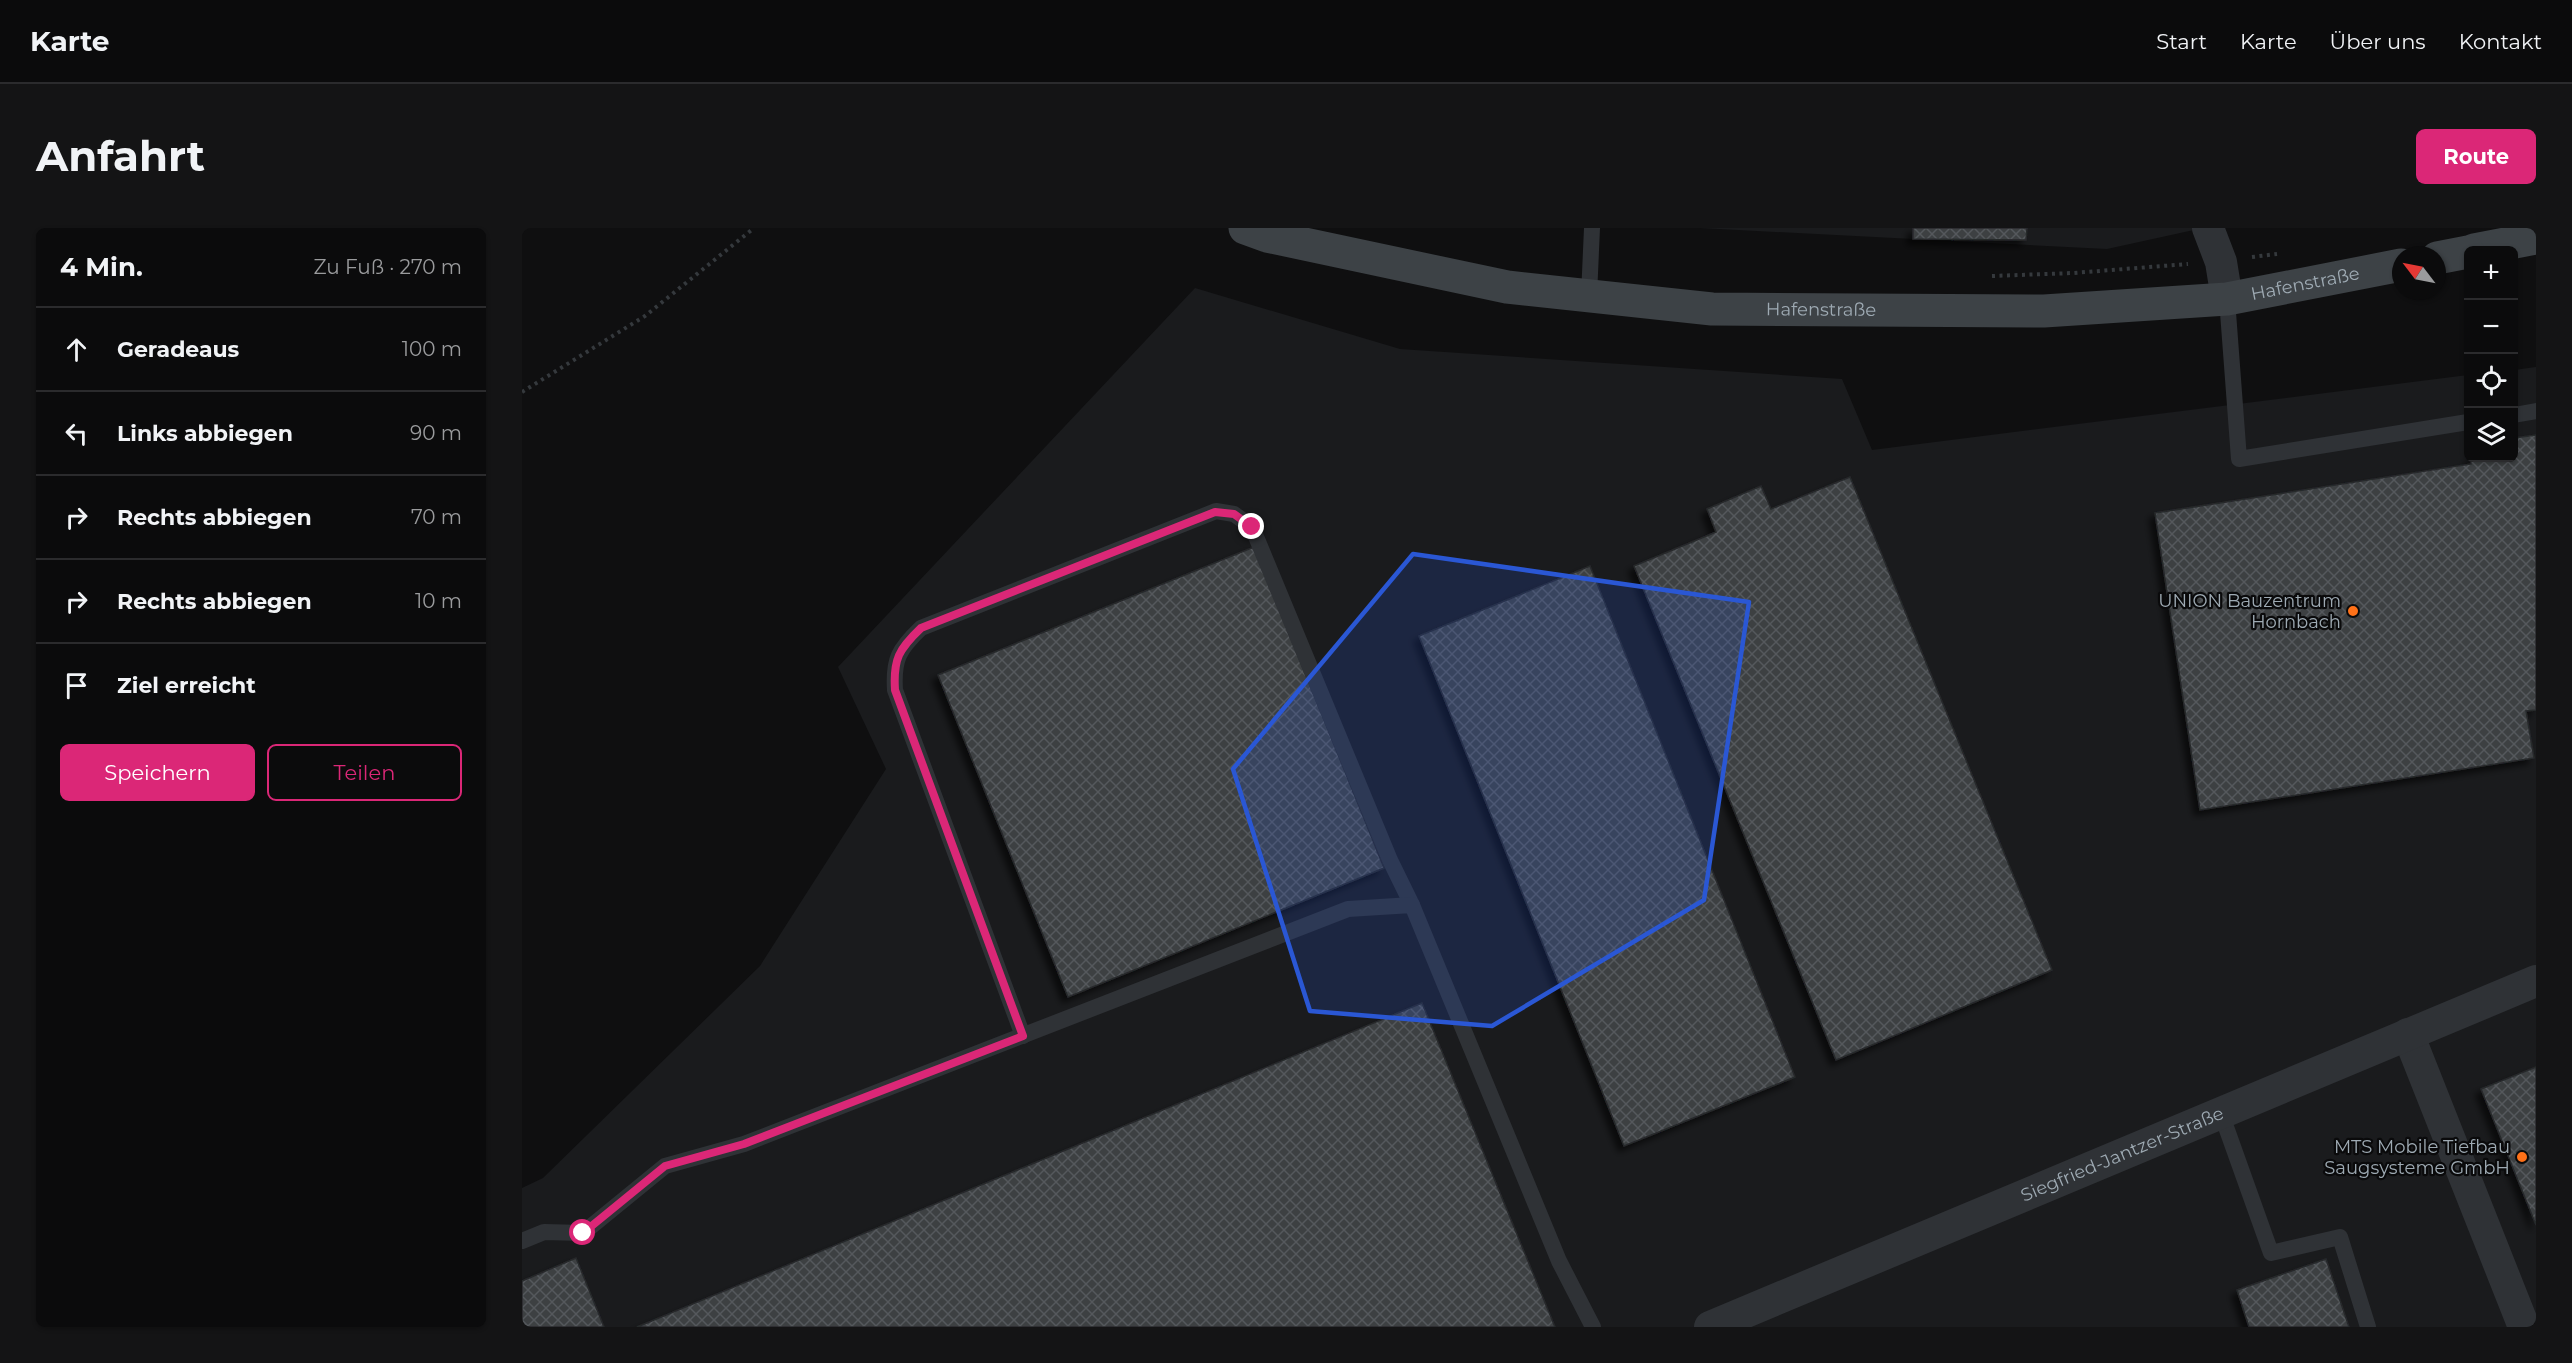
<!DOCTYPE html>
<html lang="de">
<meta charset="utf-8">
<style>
:root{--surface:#0b0b0c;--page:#141415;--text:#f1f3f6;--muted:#9a9b9d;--line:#2b2b2d;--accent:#db2777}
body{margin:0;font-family:Montserrat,sans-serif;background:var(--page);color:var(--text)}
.controls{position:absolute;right:18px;top:18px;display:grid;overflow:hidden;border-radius:9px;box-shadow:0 2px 4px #0004}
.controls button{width:54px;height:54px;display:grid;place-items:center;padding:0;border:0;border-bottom:2px solid var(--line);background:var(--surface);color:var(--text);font:30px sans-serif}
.compass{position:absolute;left:1870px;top:18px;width:54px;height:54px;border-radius:50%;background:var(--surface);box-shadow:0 2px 4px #0004;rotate:302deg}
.stop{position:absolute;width:18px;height:18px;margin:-14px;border:4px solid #db2777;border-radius:50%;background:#fff}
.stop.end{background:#db2777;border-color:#fff;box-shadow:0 2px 6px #0008}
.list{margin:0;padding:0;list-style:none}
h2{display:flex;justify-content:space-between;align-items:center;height:78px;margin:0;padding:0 24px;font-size:26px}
h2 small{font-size:20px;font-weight:400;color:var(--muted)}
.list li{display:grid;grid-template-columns:39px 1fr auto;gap:18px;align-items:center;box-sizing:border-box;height:84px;padding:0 24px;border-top:2px solid var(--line)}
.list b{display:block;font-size:22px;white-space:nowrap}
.list em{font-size:20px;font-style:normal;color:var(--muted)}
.actions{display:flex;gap:12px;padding:18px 24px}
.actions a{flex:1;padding:14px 0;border:2px solid var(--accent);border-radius:9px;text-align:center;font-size:21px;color:var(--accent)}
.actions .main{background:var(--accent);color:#fff}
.icon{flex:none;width:33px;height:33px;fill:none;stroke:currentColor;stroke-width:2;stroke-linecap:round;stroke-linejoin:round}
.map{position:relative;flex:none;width:2014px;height:1099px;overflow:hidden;border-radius:9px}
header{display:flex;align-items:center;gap:36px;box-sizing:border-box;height:84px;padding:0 30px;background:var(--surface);border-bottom:2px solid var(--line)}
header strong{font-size:28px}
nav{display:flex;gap:33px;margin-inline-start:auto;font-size:21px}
.intro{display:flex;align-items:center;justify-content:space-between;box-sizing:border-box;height:144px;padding:0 36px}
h1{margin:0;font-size:42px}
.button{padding:15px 27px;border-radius:9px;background:var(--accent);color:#fff;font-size:21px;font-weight:700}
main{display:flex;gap:36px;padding:0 36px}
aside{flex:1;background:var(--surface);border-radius:9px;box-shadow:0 2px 4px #0004}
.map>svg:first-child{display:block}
.built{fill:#1a1b1d}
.building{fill:url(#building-cross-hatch);stroke:#28292c;stroke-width:1.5;filter:url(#shadow)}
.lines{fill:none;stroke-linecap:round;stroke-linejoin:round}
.path{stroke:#35393d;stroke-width:4;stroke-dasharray:3 4.5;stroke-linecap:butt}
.lane{stroke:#2f3236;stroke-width:16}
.street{stroke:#2f3236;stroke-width:32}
.secondary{stroke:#3d4246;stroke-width:33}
.route{stroke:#db2777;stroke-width:8}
.marked{fill:#2a57d4;fill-opacity:0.2;stroke:#2a57d4;stroke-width:4.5;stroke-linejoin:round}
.poi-dot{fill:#ff7118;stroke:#0a0a0b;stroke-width:2}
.labels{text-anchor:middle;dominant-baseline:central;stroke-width:4.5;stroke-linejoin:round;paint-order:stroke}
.street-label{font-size:18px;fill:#9eaab3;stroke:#0a0a0b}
.poi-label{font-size:18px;fill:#9eaab3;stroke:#0a0a0b;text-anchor:end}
</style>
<header>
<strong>Karte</strong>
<nav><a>Start</a><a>Karte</a><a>Über uns</a><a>Kontakt</a></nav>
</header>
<div class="intro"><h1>Anfahrt</h1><a class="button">Route</a></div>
<main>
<aside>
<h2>4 Min.<small>Zu Fuß · 270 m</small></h2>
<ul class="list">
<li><svg class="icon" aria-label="ahead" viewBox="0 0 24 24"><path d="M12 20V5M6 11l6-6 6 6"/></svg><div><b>Geradeaus</b></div><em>100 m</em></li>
<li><svg class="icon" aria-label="left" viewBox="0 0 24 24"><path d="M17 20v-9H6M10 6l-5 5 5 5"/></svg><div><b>Links abbiegen</b></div><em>90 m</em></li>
<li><svg class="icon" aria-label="right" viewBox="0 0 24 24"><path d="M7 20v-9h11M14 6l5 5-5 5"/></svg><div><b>Rechts abbiegen</b></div><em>70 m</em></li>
<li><svg class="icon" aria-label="right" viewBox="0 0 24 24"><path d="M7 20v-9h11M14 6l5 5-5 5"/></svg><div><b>Rechts abbiegen</b></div><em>10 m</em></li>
<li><svg class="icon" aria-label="arrive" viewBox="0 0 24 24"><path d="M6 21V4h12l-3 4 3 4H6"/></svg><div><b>Ziel erreicht</b></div></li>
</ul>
<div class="actions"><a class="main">Speichern</a><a>Teilen</a></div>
</aside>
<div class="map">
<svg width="2014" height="1099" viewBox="0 0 2014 1099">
<defs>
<pattern id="building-cross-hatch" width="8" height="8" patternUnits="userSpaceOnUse" patternTransform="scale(1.5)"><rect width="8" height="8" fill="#3c4043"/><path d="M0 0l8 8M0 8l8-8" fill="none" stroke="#55595c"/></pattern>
<filter id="shadow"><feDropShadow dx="-5.5" dy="5.5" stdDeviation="3" flood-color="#0009"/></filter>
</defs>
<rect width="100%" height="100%" fill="#0f0f10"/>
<g class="built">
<path d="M1178,0h503l-96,21z"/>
<path d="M673,60l205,61 442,30 30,71 596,-75v83h46v-88l22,-3v960h-2014v-139l21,-10 217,-212 126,-197 -48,-102z"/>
</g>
<g class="building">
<path d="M1391,0h114l-1,12 -113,-1z"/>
<path d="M2014,207v275l-10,1 8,47 -334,52 -45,-297 316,-49 -1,-6h44v-20z"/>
<path d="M1328,249l202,493 -216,90 -202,-494 82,-34 -9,-23 54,-23 10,23z"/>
<path d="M732,319l130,321 -316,129 -130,-322z"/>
<path d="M1068,338l205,511 -171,69 -205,-510z"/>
<path d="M900,775l133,324h-918z"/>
<path d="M2014,839v158l-55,-136z"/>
<path d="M54,1030l28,69h-82v-46z"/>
<path d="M1804,1031l23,68h-100l-12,-37z"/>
</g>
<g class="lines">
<g class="path">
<path d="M1730,29l25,-3"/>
<path d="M1470,48l81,-3 115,-9"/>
<path d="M0,164l123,-76 109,-88"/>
</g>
<g class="lane">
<path d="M1067,68l3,-68"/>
<path d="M1705,71l12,160 229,-37"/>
<path d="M1992,187l22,-4"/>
<path d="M501,808l-128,-346c-2,-31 4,-41 26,-62l295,-117 18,3 18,13 138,333 22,45"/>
<path d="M1699,885l50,140 69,-16 28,90"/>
<path d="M0,1013l22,-9 39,1 82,-67 79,-22 604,-235 64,-4 147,356 34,66"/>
</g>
<g class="street">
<path d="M1686,0l13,34 6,37"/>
<path d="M1886,806l116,293"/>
<path id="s1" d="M1188,1099l826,-346"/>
</g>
<g class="secondary">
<path id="s2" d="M723,0l22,8 240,51 205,22 332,2 183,-12 174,-34"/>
<path d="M1952,22l62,-12"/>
<path d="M1915,30l31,-6"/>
</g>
</g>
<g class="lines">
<path class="route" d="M61,1005l82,-67 79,-22 279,-108 -128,-346c-2,-31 4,-41 26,-62l294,-116 19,2 18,13"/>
</g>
<path class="marked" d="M891,326l336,48 -45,298 -212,126 -182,-15 -77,-242z"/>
<g class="poi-dot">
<circle cx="1831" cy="383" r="6"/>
<circle cx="2000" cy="929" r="6"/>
</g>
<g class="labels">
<g class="street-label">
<text stroke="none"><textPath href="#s2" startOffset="1070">Hafenstraße</textPath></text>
<text stroke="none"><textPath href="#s2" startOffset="584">Hafenstraße</textPath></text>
<text stroke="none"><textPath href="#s1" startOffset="447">Siegfried-Jantzer-Straße</textPath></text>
</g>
<g class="poi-label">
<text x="1819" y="373">UNION Bauzentrum<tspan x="1819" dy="21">Hornbach</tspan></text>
<text x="1988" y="919">MTS Mobile Tiefbau<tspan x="1988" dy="21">Saugsysteme GmbH</tspan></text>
</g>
</g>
</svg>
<div class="controls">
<button>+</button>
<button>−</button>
<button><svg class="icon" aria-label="locate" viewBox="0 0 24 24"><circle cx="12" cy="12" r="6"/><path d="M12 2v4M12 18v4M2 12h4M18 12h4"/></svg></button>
<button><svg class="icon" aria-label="layers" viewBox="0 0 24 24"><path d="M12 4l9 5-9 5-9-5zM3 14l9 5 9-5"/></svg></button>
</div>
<svg class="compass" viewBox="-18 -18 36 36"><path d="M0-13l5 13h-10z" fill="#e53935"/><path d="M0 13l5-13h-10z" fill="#9a9b9d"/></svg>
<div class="stop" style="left:61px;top:1005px"></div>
<div class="stop end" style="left:730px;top:299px"></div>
</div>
</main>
